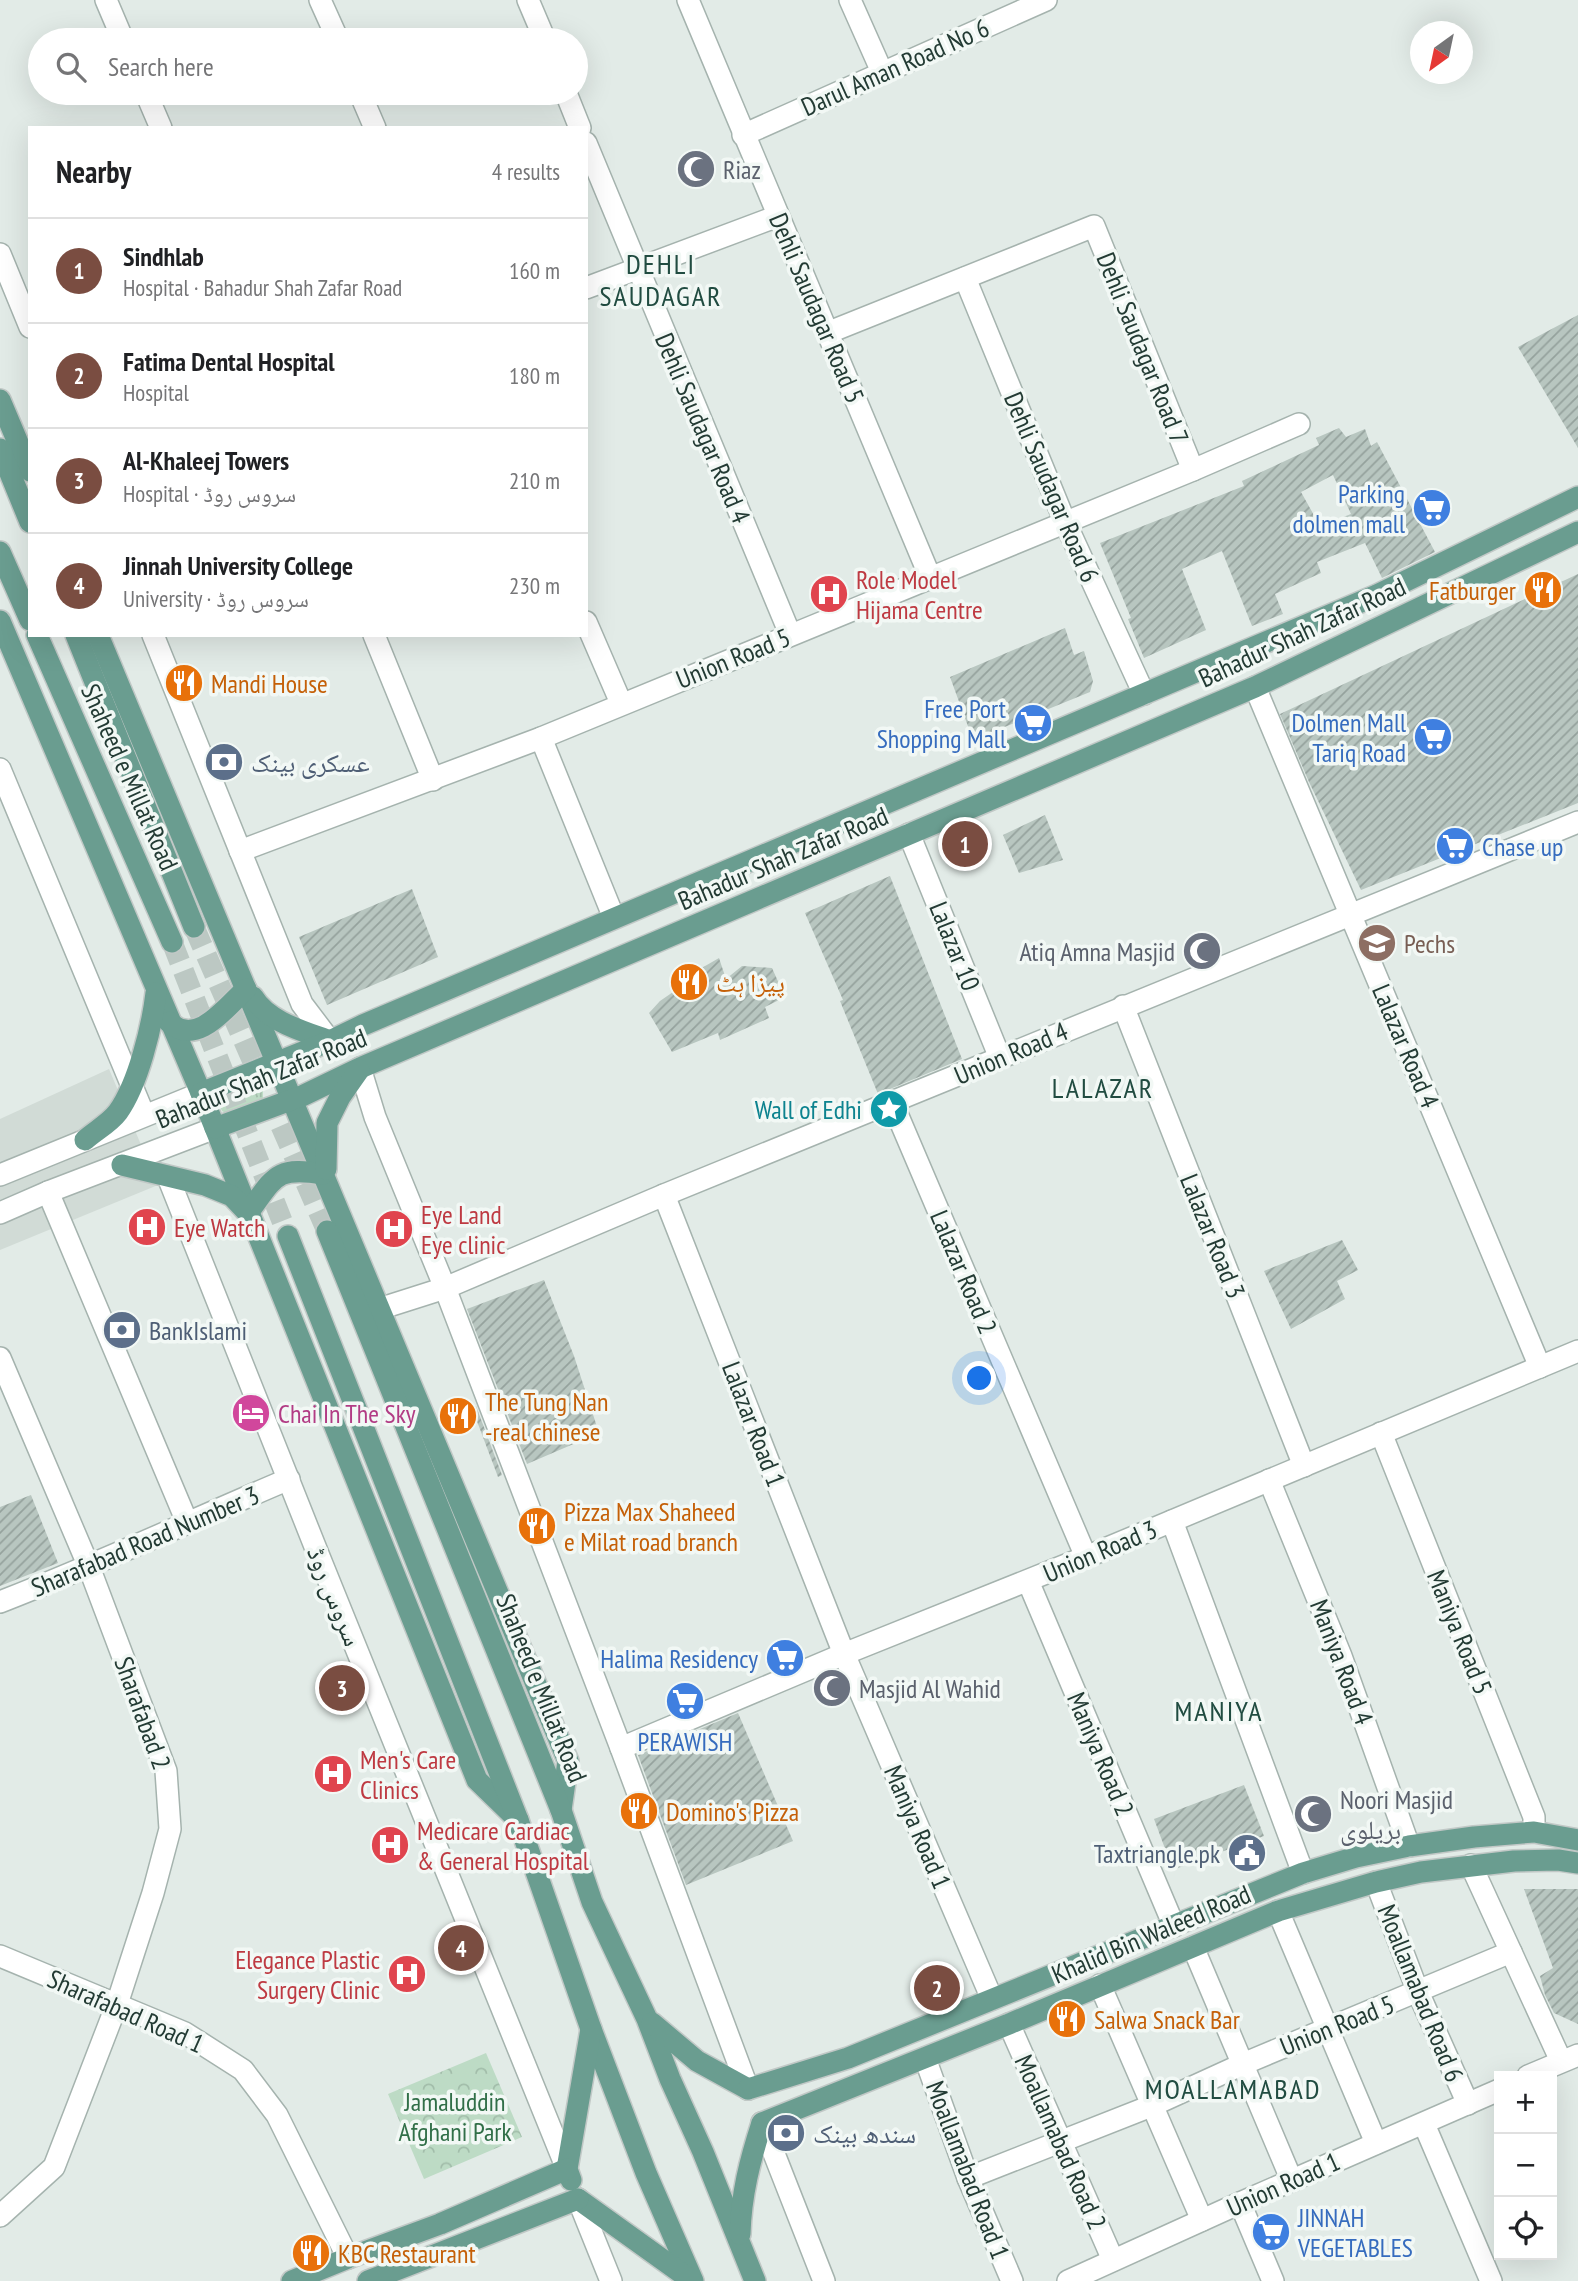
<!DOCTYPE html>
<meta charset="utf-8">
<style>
:root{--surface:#fff;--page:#f2f2f2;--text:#202124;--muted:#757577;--line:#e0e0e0;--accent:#7a4d41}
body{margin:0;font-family:"PT Sans Narrow","Noto Naskh Arabic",sans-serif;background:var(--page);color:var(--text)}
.controls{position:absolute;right:21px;bottom:21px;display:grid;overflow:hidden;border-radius:0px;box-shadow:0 7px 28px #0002}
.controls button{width:63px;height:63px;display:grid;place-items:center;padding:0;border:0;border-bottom:2px solid var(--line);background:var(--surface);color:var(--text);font:35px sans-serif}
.compass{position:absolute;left:1410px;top:21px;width:63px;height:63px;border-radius:50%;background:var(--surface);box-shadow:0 7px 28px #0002;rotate:213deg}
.you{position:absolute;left:980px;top:1379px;width:24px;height:24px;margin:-18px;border:5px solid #fff;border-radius:50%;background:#1a73e8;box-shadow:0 0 0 10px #1a73e833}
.badge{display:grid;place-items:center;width:46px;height:46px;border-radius:50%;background:var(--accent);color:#fff;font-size:23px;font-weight:700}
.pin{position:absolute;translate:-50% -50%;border:4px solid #fff;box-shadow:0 2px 7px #0006}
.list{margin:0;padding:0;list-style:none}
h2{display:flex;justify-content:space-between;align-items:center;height:91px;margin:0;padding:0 28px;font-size:30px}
h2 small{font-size:23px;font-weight:400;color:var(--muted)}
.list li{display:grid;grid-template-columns:46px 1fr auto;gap:21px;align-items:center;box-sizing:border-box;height:105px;padding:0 28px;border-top:2px solid var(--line)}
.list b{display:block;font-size:26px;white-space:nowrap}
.list p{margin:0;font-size:23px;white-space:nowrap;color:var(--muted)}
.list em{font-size:23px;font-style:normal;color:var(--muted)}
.icon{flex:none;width:38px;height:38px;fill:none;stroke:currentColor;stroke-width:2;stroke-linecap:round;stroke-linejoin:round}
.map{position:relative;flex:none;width:1578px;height:2281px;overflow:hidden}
.search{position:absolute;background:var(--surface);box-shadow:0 7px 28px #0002;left:28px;top:28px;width:560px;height:77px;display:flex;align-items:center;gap:18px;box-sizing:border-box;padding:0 24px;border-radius:38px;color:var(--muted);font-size:26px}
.panel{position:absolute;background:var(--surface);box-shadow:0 7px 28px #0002;left:28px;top:126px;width:560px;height:511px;border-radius:0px}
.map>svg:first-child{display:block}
.built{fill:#d1dbd6}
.grass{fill:url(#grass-tufts)}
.park{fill:url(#park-crowns)}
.building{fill:url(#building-hatch);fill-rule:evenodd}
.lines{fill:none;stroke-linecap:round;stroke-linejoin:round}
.major-tunnel{stroke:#bcc8c3;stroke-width:21;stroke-dasharray:21 10;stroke-linecap:butt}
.minor-casing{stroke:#a5b3ae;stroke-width:24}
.major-casing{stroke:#c1c8c6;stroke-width:24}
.minor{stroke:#fff;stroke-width:21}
.major{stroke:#6a9d90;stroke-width:21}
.labels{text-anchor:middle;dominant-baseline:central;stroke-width:7;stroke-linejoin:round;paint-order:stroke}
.street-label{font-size:26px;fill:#233b34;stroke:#f2f8f5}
.worship-label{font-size:26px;fill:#5b616d;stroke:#f2f8f5;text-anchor:start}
.shop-label{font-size:26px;fill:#366cbe;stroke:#f2f8f5;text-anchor:end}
.health-label{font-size:26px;fill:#be3a42;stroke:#f2f8f5;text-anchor:start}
.food-label{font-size:26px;fill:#c56008;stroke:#f2f8f5;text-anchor:start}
.service-label{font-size:26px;fill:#4e5e75;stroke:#f2f8f5;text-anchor:start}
.education-label{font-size:26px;fill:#785e54;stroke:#f2f8f5;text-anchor:start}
.culture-label{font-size:26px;fill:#0d838f;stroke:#f2f8f5;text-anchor:end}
.hotel-label{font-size:26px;fill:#b23c85;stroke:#f2f8f5;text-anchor:start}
.park-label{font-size:26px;fill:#316f48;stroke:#f2f8f5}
.neighbourhood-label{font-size:28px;letter-spacing:2px;fill:#214c41;stroke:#f2f8f5}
</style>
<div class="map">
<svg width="1578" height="2281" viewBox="0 0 1578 2281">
<defs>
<pattern id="grass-tufts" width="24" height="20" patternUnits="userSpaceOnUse" patternTransform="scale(1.75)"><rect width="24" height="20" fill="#bddbc5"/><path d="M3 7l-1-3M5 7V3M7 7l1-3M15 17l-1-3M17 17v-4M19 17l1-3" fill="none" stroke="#a2bdaa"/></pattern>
<pattern id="park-crowns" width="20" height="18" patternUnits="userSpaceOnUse" patternTransform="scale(1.75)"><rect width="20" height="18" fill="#bddbc5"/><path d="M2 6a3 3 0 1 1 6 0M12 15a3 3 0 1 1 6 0" fill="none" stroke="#a2bdaa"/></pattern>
<pattern id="building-hatch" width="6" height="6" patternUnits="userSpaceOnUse" patternTransform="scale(1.75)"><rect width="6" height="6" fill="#b8c6c0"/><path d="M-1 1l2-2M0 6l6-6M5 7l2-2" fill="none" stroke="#95a29d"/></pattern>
</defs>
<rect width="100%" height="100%" fill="#e2ebe7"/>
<path class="built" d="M109,1069l49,116 -158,65v-131z"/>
<path class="grass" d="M260,1078l3,7v17l-34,13 -7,-4 -7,-14z"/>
<path class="park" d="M486,2053l36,84 -98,42 -36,-85z"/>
<g class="building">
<path d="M1578,315v133l-60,-101z"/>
<path d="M1339,428l7,9 19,-8 6,17 6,-4 58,110 -53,26 -17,-35 -48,19 4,11 -46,21 8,20 -31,12 -30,-75 -40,18 24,61 -62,28 -16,-39 3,-1 -31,-75 144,-57 -2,-5 77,-36 -3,-7zM1333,475l18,39 -31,12 -19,-34z"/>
<path d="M1578,574v229l-217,87 -52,-108 -29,-68z"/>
<path d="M1065,628l9,27 10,-4 9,30 -3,11 -117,48 -23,-63z"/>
<path d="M1045,815l18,45 -44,13 -16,-38z"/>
<path d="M890,876l72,183 -84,35 -38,-93 3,-1 -38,-87z"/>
<path d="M412,889l26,68 -111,48 -28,-68z"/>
<path d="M719,958l7,21 16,-13 30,2 13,29 -20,10 4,11 -49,22 -2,-7 -46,19 -23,-39 11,-12 29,-20 -1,-5 5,-3z"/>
<path d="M1342,1240l16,30 -21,11 8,18 -54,30 -27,-58z"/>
<path d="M544,1280l30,76 25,77 -72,31 -60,-155z"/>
<path d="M476,1406l26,69 -4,2 -26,-69z"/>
<path d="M31,1495l27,68 -58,23v-79z"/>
<path d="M738,1713l55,128 -107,44 -48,-130z"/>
<path d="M1244,1785l20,51 -91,34 -19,-51z"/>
<path d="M1524,1889h54v135l-24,-11 -9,-18 -5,-19 13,-8z"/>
</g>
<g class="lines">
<g class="major-tunnel">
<path d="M194,927l133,304"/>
<path d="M172,942l116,294"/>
</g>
<g class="minor-casing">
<g id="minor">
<path d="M106,0l17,40"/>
<path d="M320,0l18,40"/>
<path d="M528,0l17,40"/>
<path d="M688,0l242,577"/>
<path d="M850,0l32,72"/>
<path d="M146,93l15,35"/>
<path d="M360,93l15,35"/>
<path d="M566,93l14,35"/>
<path d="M743,135l303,-135"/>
<path d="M586,143l204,491"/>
<path d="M0,254l30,73"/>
<path d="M965,278l100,244 79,172"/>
<path d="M586,288l192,-72"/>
<path d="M827,333l267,-107 99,244"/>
<path d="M586,622l35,81"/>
<path d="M153,635l149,369 28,37"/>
<path d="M374,635l59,145"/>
<path d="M1255,687l285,680"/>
<path d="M541,738l73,180"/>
<path d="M0,769l144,346"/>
<path d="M909,834l91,224"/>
<path d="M240,851l301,-113 652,-268 106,-46"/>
<path d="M1123,1006l181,460"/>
<path d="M360,1068l15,49 70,171 176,460 127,341"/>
<path d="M892,1102l194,455"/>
<path d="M0,1175l201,-82"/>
<path d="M168,1177l152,382 247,610"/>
<path d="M48,1192l139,330"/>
<path d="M664,1195l180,459 148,345"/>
<path d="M0,1213l48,-21 167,-64"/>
<path d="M379,1309l66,-21 219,-93 914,-373"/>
<path d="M0,1358l89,209 77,204 4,58 -17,64 -36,111 -63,163 -54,49"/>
<path d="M1381,1433l153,384v15"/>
<path d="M1269,1480l72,176 68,190"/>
<path d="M1172,1521l131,352"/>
<path d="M1028,1581l146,345"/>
<path d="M0,1602c98,-38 192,-82 289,-123"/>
<path d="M621,1748l223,-94 242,-97 492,-206"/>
<path d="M1471,1865l90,196"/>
<path d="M1376,1882l42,110 50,112"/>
<path d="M1278,1911l98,232"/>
<path d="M1193,1947l99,234"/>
<path d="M0,1956l185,77 58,37 34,45 71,143"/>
<path d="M1100,1985l102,235"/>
<path d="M1009,2024l104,236"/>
<path d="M925,2058l43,120 44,103"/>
<path d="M1528,2076l50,-21"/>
<path d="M762,2123l62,158"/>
<path d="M1424,2124l67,157"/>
<path d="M968,2178l183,-72 92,-42 268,-112"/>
<path d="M578,2199l33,82"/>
<path d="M1240,2203l33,78"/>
<path d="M1068,2281l172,-78 259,-113"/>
</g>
</g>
<g class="major-casing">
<g id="major">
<path d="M0,400l30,71"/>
<path d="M0,449l30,73"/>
<path d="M0,552l30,68"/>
<path d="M0,621l201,472 276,687 41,40"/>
<path d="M37,635l135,307"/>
<path d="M76,635l118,292"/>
<path d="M98,635l470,1126 -7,49"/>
<path d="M253,997c15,25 50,34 77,44"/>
<path d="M169,1022c28,26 57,-15 77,-33"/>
<path d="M201,1093l129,-52 33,-16 1014,-430 201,-98"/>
<path d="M215,1128l87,-32 58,-28 895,-381 323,-155"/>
<path d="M85,1140c10,-9 25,-17 33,-28 20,-28 34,-85 38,-119"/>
<path d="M122,1165l83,20 27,11 16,17c27,-36 27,-47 75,-39"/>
<path d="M326,1169l1,-46 13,-26 19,-27"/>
<path d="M327,1231l234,579 31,92 55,117 23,60 33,73 52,129"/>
<path d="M288,1236l230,584 73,209 55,144 47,108"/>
<path d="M652,2023l45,38 51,28"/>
<path d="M748,2089l100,-31 455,-185 53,-16 53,-11 65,-9 60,-5 44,8"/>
<path d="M762,2123l247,-99 269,-113 98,-29 45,-10 93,-11 44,-1 20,3"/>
<path d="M571,2180l-4,-11 24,-140"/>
<path d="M578,2199l113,81"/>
<path d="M740,2234c1,-39 10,-74 22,-111"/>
<path d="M292,2281l56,-23 92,-34 127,-55"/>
<path d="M368,2281l210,-82"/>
</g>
</g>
<use href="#minor" class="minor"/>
<use href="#major" class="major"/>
</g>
<defs>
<g id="mosque-disc" transform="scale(2.0125)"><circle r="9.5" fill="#6b7280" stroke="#f2f8f5"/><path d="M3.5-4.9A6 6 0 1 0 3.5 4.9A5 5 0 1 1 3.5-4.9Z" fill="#fff"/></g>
<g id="supermarket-disc" transform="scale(2.0125)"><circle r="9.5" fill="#3f7fe0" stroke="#f2f8f5"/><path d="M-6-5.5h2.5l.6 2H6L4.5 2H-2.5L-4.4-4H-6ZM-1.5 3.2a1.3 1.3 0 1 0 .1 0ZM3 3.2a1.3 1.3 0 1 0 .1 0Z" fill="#fff"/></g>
<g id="restaurant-disc" transform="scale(2.0125)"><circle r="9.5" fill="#e8710a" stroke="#f2f8f5"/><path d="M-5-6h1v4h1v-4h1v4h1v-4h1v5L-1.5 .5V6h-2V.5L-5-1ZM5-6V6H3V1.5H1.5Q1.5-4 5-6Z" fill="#fff"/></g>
<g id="hospital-disc" transform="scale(2.0125)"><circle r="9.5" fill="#e0444e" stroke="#f2f8f5"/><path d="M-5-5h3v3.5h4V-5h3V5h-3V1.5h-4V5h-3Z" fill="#fff"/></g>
<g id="bank-disc" transform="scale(2.0125)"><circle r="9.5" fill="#5c6f8a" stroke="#f2f8f5"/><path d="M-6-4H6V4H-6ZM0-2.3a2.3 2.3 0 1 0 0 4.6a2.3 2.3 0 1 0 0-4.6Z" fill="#fff"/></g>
<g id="university-disc" transform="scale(2.0125)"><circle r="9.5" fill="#8d6e63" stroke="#f2f8f5"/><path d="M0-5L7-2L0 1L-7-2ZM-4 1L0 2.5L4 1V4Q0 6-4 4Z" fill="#fff"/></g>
<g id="sight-disc" transform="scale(2.0125)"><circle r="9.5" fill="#0f9aa8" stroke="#f2f8f5"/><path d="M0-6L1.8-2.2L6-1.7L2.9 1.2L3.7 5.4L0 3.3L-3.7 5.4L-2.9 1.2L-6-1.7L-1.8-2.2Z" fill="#fff"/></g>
<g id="hotel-disc" transform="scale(2.0125)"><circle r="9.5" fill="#d1479c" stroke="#f2f8f5"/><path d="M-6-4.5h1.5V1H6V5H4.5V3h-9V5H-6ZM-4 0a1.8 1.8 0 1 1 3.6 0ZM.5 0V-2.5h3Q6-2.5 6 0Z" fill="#fff"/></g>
<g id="civic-disc" transform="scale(2.0125)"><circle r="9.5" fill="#5c6f8a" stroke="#f2f8f5"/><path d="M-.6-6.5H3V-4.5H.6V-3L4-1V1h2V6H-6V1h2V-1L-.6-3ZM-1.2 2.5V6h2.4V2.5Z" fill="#fff"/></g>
</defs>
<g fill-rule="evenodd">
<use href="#mosque-disc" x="696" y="169"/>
<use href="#supermarket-disc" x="1432" y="508"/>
<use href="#restaurant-disc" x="1543" y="590"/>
<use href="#hospital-disc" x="829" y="594"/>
<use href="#restaurant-disc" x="184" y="683"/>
<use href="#supermarket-disc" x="1033" y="723"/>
<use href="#supermarket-disc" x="1433" y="737"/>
<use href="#bank-disc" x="224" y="762"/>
<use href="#supermarket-disc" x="1455" y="846"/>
<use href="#university-disc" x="1377" y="943"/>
<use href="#mosque-disc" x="1202" y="951"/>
<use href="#restaurant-disc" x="689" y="982"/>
<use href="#sight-disc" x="889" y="1109"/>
<use href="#hospital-disc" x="147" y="1227"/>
<use href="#hospital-disc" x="394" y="1229"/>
<use href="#bank-disc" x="122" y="1330"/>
<use href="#hotel-disc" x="251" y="1413"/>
<use href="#restaurant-disc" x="458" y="1416"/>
<use href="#restaurant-disc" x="537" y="1526"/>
<use href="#supermarket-disc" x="785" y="1658"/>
<use href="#mosque-disc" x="832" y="1688"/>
<use href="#supermarket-disc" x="685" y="1701"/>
<use href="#hospital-disc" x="333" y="1774"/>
<use href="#restaurant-disc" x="639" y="1811"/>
<use href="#mosque-disc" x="1313" y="1814"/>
<use href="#hospital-disc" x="390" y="1845"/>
<use href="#civic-disc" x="1247" y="1853"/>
<use href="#hospital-disc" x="407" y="1974"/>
<use href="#restaurant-disc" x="1067" y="2019"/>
<use href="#bank-disc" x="786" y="2133"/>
<use href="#supermarket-disc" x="1271" y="2232"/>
<use href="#restaurant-disc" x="311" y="2253"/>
</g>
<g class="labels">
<g class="street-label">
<text transform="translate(895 67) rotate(-24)">Darul Aman Road No 6</text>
<text transform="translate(817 308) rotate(67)">Dehli Saudagar Road 5</text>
<text transform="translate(1143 348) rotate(68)">Dehli Saudagar Road 7</text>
<text transform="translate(703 428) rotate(67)">Dehli Saudagar Road 4</text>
<text transform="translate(1052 487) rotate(67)">Dehli Saudagar Road 6</text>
<text transform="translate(1302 632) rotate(-25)">Bahadur Shah Zafar Road</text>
<text transform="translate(733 658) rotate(-22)">Union Road 5</text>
<text transform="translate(130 777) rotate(66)">Shaheed e Millat Road</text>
<text transform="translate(783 858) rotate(-23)">Bahadur Shah Zafar Road</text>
<text transform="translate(955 946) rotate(68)">Lalazar 10</text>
<text transform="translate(1406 1046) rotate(67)">Lalazar Road 4</text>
<text transform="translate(1011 1053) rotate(-23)">Union Road 4</text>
<text transform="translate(261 1078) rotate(-22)">Bahadur Shah Zafar Road</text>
<text transform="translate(1213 1236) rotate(68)">Lalazar Road 3</text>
<text transform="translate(964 1272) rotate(67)">Lalazar Road 2</text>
<text transform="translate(754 1424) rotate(69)">Lalazar Road 1</text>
<text transform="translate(145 1541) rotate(-23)">Sharafabad Road Number 3</text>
<text transform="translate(1100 1551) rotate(-23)">Union Road 3</text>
<text transform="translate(335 1596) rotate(68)">سروس روڈ</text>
<text transform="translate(1460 1632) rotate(68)">Maniya Road 5</text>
<text transform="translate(1342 1662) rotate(69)">Maniya Road 4</text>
<text transform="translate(542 1688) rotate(68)">Shaheed e Millat Road</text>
<text transform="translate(143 1713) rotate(70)">Sharafabad 2</text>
<text transform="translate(1101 1754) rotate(67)">Maniya Road 2</text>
<text transform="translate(918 1827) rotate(67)">Maniya Road 1</text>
<text transform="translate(1151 1934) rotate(-23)">Khalid Bin Waleed Road</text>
<text transform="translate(1421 1993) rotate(68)">Moallamabad Road 6</text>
<text transform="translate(126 2011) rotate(24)">Sharafabad Road 1</text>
<text transform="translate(1337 2025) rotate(-22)">Union Road 5</text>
<text transform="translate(1061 2142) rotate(66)">Moallamabad Road 2</text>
<text transform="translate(968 2170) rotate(69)">Moallamabad Road 1</text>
<text transform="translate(1283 2184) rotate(-24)">Union Road 1</text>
</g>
<g class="worship-label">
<text x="723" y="169">Riaz</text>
<text x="1175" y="951" text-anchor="end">Atiq Amna Masjid</text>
<text x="859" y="1688">Masjid Al Wahid</text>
<text x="1340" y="1799">Noori Masjid<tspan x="1340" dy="30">بریلوی</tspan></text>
</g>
<g class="shop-label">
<text x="1405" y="493">Parking<tspan x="1405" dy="30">dolmen mall</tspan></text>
<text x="1006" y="708">Free Port<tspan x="1006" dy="30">Shopping Mall</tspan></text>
<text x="1406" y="722">Dolmen Mall<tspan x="1406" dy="30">Tariq Road</tspan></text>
<text x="1482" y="846" text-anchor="start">Chase up</text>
<text x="758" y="1658">Halima Residency</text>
<text x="685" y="1741" text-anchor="middle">PERAWISH</text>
<text x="1298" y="2217" text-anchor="start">JINNAH<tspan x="1298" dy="30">VEGETABLES</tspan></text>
</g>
<g class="health-label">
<text x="856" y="579">Role Model<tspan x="856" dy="30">Hijama Centre</tspan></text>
<text x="421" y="1214">Eye Land<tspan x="421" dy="30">Eye clinic</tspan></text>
<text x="174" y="1227">Eye Watch</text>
<text x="360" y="1759">Men's Care<tspan x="360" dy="30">Clinics</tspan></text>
<text x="417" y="1830">Medicare Cardiac<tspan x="417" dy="30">&amp; General Hospital</tspan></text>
<text x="380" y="1959" text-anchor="end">Elegance Plastic<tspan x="380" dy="30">Surgery Clinic</tspan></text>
</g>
<g class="food-label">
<text x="1516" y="590" text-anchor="end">Fatburger</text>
<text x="211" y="683">Mandi House</text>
<text x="716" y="982">پیزا ہٹ</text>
<text x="485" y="1401">The Tung Nan<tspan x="485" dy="30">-real chinese</tspan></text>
<text x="564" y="1511">Pizza Max Shaheed<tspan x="564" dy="30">e Milat road branch</tspan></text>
<text x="666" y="1811">Domino's Pizza</text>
<text x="1094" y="2019">Salwa Snack Bar</text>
<text x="338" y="2253">KBC Restaurant</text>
</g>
<g class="service-label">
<text x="251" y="762">عسکری بینک</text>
<text x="149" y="1330">BankIslami</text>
<text x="1220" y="1853" text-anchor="end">Taxtriangle.pk</text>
<text x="813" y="2133">سندھ بینک</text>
</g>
<g class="education-label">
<text x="1404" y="943">Pechs</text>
</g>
<g class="culture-label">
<text x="862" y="1109">Wall of Edhi</text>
</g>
<g class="hotel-label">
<text x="278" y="1413">Chai In The Sky</text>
</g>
<g class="park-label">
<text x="455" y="2101">Jamaluddin<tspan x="455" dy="30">Afghani Park</tspan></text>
</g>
<g class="neighbourhood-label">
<text x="661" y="263">DEHLI<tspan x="661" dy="32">SAUDAGAR</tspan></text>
<text x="1103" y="1087">LALAZAR</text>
<text x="1219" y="1710">MANIYA</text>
<text x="1233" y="2088">MOALLAMABAD</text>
</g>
</g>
</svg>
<div class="controls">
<button>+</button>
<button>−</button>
<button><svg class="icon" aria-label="locate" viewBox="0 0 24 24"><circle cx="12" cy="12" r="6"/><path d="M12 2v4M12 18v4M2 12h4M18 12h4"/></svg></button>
</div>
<svg class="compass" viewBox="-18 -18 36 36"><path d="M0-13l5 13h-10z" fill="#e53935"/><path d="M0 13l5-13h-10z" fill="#757577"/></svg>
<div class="you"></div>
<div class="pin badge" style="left:965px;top:844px">1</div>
<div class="pin badge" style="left:937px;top:1988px">2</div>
<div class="pin badge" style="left:342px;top:1688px">3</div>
<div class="pin badge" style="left:461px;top:1948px">4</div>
<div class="search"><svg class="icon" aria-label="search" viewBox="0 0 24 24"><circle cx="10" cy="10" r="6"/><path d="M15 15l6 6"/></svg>Search here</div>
<section class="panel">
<h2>Nearby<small>4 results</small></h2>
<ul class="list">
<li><span class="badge">1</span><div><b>Sindhlab</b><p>Hospital · Bahadur Shah Zafar Road</p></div><em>160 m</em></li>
<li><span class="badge">2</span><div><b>Fatima Dental Hospital</b><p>Hospital</p></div><em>180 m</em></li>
<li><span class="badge">3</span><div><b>Al-Khaleej Towers</b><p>Hospital · سروس روڈ</p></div><em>210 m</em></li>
<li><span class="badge">4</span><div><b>Jinnah University College</b><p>University · سروس روڈ</p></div><em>230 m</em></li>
</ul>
</section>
</div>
